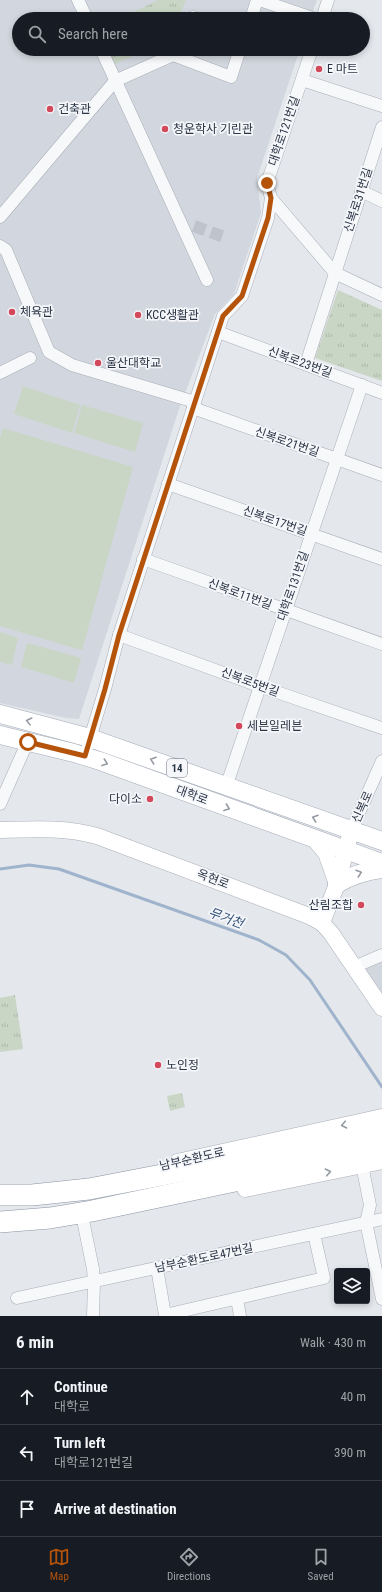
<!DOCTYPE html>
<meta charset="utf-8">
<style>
:root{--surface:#171b24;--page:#20242c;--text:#f1f3f6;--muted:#9ea1a6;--line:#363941;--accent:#b45309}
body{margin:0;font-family:"Roboto Condensed","Noto Sans KR",sans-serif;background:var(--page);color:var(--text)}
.controls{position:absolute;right:12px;bottom:12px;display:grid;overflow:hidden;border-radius:4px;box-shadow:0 2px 6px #0003}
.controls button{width:36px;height:36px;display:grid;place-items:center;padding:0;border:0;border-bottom:1px solid var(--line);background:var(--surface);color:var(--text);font:20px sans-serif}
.stop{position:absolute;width:12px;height:12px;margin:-9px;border:3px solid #b45309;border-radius:50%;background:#fff}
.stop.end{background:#b45309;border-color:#fff;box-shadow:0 1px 4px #0008}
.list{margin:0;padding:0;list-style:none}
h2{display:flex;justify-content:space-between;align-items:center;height:52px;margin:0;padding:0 16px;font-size:17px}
h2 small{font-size:13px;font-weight:400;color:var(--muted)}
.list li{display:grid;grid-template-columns:26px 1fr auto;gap:12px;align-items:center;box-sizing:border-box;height:56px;padding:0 16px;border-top:1px solid var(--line)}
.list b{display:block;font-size:15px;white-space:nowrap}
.list p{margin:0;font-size:13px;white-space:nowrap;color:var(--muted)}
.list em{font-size:13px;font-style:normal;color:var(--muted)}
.icon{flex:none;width:22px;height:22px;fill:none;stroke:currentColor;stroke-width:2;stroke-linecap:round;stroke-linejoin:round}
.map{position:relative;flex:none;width:382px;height:1316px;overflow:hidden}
.search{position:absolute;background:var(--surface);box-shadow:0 2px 6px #0003;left:12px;right:12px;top:12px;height:44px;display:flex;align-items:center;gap:10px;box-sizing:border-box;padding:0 14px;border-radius:22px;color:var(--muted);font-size:15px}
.sheet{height:220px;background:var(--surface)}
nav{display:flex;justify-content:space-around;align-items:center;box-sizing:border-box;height:56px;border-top:1px solid var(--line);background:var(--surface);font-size:11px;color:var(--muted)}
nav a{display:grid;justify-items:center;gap:2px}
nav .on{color:var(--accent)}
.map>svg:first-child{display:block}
.built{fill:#d2d6de}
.green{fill:#c9d6c5}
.park{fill:url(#park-tufts)}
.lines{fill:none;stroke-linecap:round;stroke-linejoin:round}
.stream{stroke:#9fb4cc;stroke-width:3}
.street-tunnel{stroke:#bfc3cb;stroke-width:12;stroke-dasharray:12 6;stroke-linecap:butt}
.street-casing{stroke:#a9aeb7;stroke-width:13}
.secondary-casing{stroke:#a9aeb7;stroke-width:17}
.primary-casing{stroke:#a3abb8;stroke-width:19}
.highway-casing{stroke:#8b94a3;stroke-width:22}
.street{stroke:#f7f8fa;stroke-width:12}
.secondary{stroke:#fff;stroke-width:16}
.primary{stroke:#fff;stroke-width:18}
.highway{stroke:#fff;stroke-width:21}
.oneway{stroke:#959aa2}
.route{stroke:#b45309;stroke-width:5}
.poi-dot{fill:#d1495b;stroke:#f4f6f9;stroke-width:1.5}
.labels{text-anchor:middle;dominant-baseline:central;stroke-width:3.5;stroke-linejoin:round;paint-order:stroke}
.shield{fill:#f4f6f9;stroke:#676e7b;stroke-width:1}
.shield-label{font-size:11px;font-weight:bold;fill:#2b3445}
.poi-label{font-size:12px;fill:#2b3445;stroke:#f4f6f9;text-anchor:start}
.street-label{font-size:12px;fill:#2b3445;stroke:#f4f6f9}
.water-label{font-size:13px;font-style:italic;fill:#34527a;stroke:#f4f6f9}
</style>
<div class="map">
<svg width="382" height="1316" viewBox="0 0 382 1316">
<defs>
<pattern id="park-tufts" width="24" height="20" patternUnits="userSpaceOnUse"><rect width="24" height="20" fill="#c9d6c5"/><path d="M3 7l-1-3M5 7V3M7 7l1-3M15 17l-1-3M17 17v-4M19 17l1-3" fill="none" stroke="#adb8ab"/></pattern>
</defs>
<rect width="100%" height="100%" fill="#e4e7ec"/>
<g class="built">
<path d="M0,0h317l-7,19h-291v30h281l-43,129 4,35 -27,81 -19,20 -37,98 -99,307 -13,-1 -66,-15z"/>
<path d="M382,959v46l-22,-37z"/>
</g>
<g class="green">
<path d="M23,386l57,19 -8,28 -58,-19z"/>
<path d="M82,405l61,18 -8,29 -61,-19z"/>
<path d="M3,428l130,39 -51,183 -82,-24v-188z"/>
<path d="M0,632l18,6 -6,27 -12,-3z"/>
<path d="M27,643l54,15 -7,25 -53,-16z"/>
</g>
<g class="park">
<path d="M156,0h30l-8,19h-58l36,-18z"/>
<path d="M101,49h46l-38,18z"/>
<path d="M338,290l44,20v71l-67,-23z"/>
<path d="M15,995l8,54 -23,3v-54z"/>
<path d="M182,1093l3,14 -15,4 -3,-15z"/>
</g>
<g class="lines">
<path class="stream" d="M0,869l29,-4 30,4 200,71 27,15 24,25 72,107"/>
<path class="street-tunnel" d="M194,226l33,12"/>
<g class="street-casing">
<g id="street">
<path d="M78,0l9,19"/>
<path d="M260,0l55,19"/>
<path d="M192,19l1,-2"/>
<path d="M251,19l6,-19"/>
<path d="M322,19l6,-19"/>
<path d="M101,49l106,231"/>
<path d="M302,80l80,26"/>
<path d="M361,191l21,10"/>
<path d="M271,198l64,75 47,22"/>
<path d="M0,217l115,-136 58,-26 58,22 9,-28"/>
<path d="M0,246l6,4 43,102 23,13 123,37"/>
<path d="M218,332l164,61"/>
<path d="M306,364l76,-237"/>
<path d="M0,373l30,-15"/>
<path d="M193,408l189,67"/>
<path d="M168,484l214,75"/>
<path d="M143,559l239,85"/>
<path d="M119,635l140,51 123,42"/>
<path d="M88,745l17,-56 14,-54 104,-319 19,-20 26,-78 3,-20 -4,-15 45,-134"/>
<path d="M226,787l136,-402"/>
<path d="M0,804l28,-63"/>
<path d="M351,831l31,-70"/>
<path d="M354,967l28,-12"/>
<path d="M362,1165l8,40 -4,17 16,77"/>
<path d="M83,1220l10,49 1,13 -1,34"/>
<path d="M157,1268l8,47 159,-37 -10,-44"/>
<path d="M17,1298l365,-79"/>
<path d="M237,1299l3,17"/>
</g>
</g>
<g class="secondary-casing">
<g id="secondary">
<path d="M0,830c33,-1 65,-3 97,6l212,80 13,7 9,10 51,75"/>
<path d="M314,839l12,14 11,31"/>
<path d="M322,923l15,-39 14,-53"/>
<path d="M177,1162l205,-45"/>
<path d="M245,1189l137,-28"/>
</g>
</g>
<g class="primary-casing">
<g id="primary">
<path d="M0,714l90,24 292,103"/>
<path d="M0,735l74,18 26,8 282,102"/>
<path d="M337,884c15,-9 28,-13 45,-15"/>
</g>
</g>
<g class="highway-casing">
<g id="highway">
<path d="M0,1195h32l57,-6 187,-36 106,-23"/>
<path d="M0,1222l50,-4 42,-7 290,-61"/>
</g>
</g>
<use href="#street" class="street"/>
<use href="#secondary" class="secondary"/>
<use href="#primary" class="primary"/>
<use href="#highway" class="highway"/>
</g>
<defs><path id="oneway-chevron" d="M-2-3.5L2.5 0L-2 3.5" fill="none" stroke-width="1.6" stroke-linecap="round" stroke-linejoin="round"/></defs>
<g class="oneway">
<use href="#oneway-chevron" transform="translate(29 721) rotate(-166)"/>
<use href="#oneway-chevron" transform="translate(153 760) rotate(-161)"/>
<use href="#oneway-chevron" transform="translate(105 763) rotate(20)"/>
<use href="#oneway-chevron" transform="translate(227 808) rotate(20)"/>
<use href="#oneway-chevron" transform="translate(315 818) rotate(-161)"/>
<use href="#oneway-chevron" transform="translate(359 873) rotate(-19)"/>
<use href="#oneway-chevron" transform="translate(344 1125) rotate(168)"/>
<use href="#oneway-chevron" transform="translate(328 1172) rotate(-12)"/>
</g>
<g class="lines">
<path class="route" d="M28,742l57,14 20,-67 14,-54 104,-319 19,-20 26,-78 3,-20 -4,-15"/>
</g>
<g class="poi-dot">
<circle cx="319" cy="69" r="4"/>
<circle cx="50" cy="109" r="4"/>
<circle cx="165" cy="129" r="4"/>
<circle cx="12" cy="312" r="4"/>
<circle cx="138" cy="315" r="4"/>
<circle cx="98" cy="363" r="4"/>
<circle cx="239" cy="726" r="4"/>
<circle cx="150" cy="799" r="4"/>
<circle cx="361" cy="905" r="4"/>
<circle cx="158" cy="1065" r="4"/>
</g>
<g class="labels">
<rect class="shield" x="167" y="759" width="20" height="18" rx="3"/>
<g class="shield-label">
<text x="177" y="768">14</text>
</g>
<g class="poi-label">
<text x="327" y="69">E 마트</text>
<text x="58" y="109">건축관</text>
<text x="173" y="129">청운학사 기린관</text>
<text x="20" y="312">체육관</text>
<text x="146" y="315">KCC생활관</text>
<text x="106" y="363">울산대학교</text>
<text x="247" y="726">세븐일레븐</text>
<text x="142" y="799" text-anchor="end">다이소</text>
<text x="353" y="905" text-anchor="end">산림조합</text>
<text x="166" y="1065">노인정</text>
</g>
<g class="street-label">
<text transform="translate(284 131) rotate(-71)">대학로121번길</text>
<text transform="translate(358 200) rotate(-72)">신복로31번길</text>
<text transform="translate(300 362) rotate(20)">신복로23번길</text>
<text transform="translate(287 442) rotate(19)">신복로21번길</text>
<text transform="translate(275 521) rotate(19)">신복로17번길</text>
<text transform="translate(293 586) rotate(-71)">대학로131번길</text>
<text transform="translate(240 594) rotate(20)">신복로11번길</text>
<text transform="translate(250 682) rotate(20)">신복로5번길</text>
<text transform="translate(192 795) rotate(20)">대학로</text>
<text transform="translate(362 807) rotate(-66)">신복로</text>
<text transform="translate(213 879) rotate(21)">옥현로</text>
<text transform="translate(192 1159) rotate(-13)">남부순환도로</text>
<text transform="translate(204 1258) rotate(-12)">남부순환도로47번길</text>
</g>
<g class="water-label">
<text transform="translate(226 918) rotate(20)">무거천</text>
</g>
</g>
</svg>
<div class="controls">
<button><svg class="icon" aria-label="layers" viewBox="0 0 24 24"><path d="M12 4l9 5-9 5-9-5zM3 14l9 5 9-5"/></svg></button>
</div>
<div class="stop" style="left:28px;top:742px"></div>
<div class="stop end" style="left:267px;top:183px"></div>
<div class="search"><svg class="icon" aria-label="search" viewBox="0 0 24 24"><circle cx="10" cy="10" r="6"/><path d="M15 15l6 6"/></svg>Search here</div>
</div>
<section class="sheet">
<h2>6 min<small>Walk · 430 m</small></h2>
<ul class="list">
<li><svg class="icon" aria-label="ahead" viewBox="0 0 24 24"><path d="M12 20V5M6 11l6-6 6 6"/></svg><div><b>Continue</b><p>대학로</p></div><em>40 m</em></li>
<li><svg class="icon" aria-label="left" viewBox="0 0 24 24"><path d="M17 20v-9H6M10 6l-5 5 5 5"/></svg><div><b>Turn left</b><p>대학로121번길</p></div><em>390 m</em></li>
<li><svg class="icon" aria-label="arrive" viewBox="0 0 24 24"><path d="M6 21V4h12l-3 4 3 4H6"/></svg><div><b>Arrive at destination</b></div></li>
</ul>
</section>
<nav>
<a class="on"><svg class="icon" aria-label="map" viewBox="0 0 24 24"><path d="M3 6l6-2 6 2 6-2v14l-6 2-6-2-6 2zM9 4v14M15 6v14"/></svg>Map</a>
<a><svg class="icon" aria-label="directions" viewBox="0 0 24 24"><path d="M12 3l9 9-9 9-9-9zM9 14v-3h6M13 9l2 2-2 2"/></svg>Directions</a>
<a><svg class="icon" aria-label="saved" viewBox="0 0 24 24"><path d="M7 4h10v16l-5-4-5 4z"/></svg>Saved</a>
</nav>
